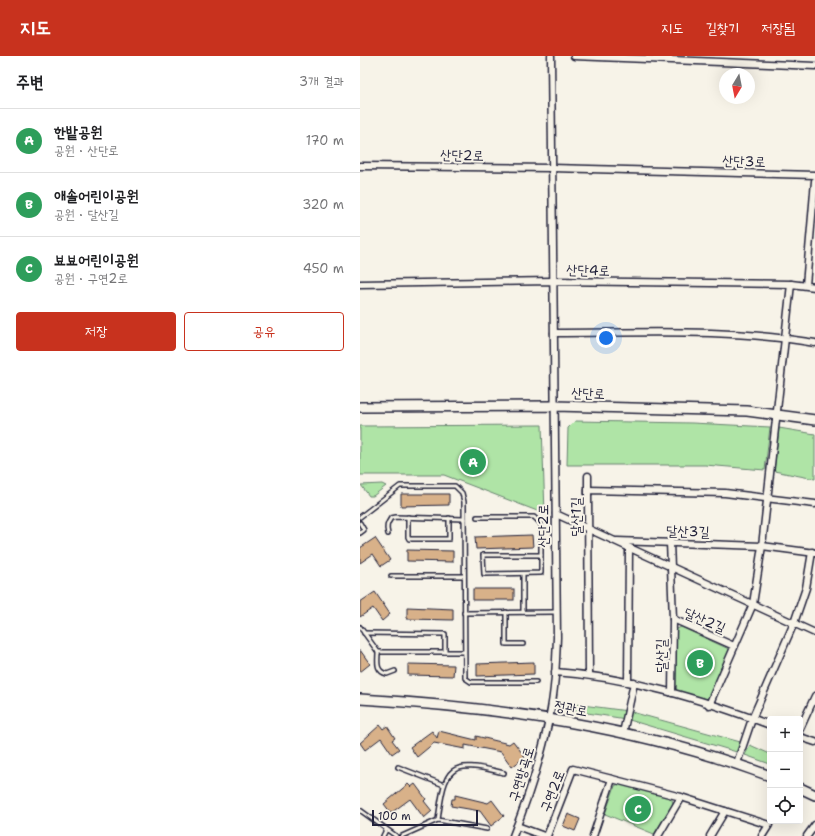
<!DOCTYPE html>
<html lang="ko">
<meta charset="utf-8">
<style>
:root{--surface:#fff;--page:#f6f6f6;--text:#202124;--muted:#757577;--line:#e0e0e0;--accent:#c8321e}
body{margin:0;font-family:"Shantell Sans","Poor Story",sans-serif;background:var(--page);color:var(--text)}
.controls{position:absolute;right:12px;bottom:12px;display:grid;overflow:hidden;border-radius:4px;box-shadow:0 4px 16px #0002}
.controls button{width:36px;height:36px;display:grid;place-items:center;padding:0;border:0;border-bottom:1px solid var(--line);background:var(--surface);color:var(--text);font:20px sans-serif}
.compass{position:absolute;left:359px;top:12px;width:36px;height:36px;border-radius:50%;background:var(--surface);box-shadow:0 4px 16px #0002;rotate:190deg}
.scale{position:absolute;left:12px;bottom:10px;width:106px;box-sizing:border-box;padding-left:4px;border:2px solid #22223b;border-top:0;font-size:11px;line-height:14px;white-space:nowrap;color:#22223b;-webkit-text-stroke:3px #f7f3e8;paint-order:stroke}
.you{position:absolute;left:246px;top:282px;width:14px;height:14px;margin:-10px;border:3px solid #fff;border-radius:50%;background:#1a73e8;box-shadow:0 0 0 6px #1a73e833}
.badge{display:grid;place-items:center;width:26px;height:26px;border-radius:50%;background:var(--accent);color:#fff;font-size:13px;font-weight:700}
.pin{position:absolute;translate:-50% -50%;border:2px solid #fff;box-shadow:0 1px 4px #0006}
.list{margin:0;padding:0;list-style:none}
h2{display:flex;justify-content:space-between;align-items:center;height:52px;margin:0;padding:0 16px;font-size:17px}
h2 small{font-size:13px;font-weight:400;color:var(--muted)}
.list li{display:grid;grid-template-columns:26px 1fr auto;gap:12px;align-items:center;box-sizing:border-box;height:64px;padding:0 16px;border-top:1px solid var(--line)}
.list b{display:block;font-size:15px;white-space:nowrap}
.list p{margin:0;font-size:13px;white-space:nowrap;color:var(--muted)}
.list em{font-size:13px;font-style:normal;color:var(--muted)}
.actions{display:flex;gap:8px;padding:12px 16px}
.actions a{flex:1;padding:9px 0;border:1px solid var(--accent);border-radius:4px;text-align:center;font-size:14px;color:var(--accent)}
.actions .main{background:var(--accent);color:#fff}
.icon{flex:none;width:22px;height:22px;fill:none;stroke:currentColor;stroke-width:2;stroke-linecap:round;stroke-linejoin:round}
.map{position:relative;flex:none;width:455px;height:780px;overflow:hidden}
header{display:flex;align-items:center;gap:24px;box-sizing:border-box;height:56px;padding:0 20px;background:var(--accent);color:#fff}
header strong{font-size:19px}
nav{display:flex;gap:22px;margin-inline-start:auto;font-size:14px}
main{display:flex}
aside{flex:1;background:var(--surface)}
.map>svg:first-child{display:block}
.green{fill:#afe4a6;stroke:#688370}
.building{fill:#d8b189;stroke:#22223b}
.lines{fill:none;stroke-linecap:round;stroke-linejoin:round}
.lane-casing{stroke:#22223b;stroke-width:6}
.street-casing{stroke:#22223b;stroke-width:9}
.secondary-casing{stroke:#22223b;stroke-width:12}
.lane{stroke:#f7f3e8;stroke-width:3}
.street{stroke:#f7f3e8;stroke-width:6}
.secondary{stroke:#f7f3e8;stroke-width:9}
.labels{text-anchor:middle;dominant-baseline:central;stroke-width:4;stroke-linejoin:round;paint-order:stroke}
.street-label{font-size:14px;fill:#22223b;stroke:#f7f3e8}
</style>
<header>
<strong>지도</strong>
<nav><a>지도</a><a>길찾기</a><a>저장됨</a></nav>
</header>
<main>
<aside>
<h2>주변<small>3개 결과</small></h2>
<ul class="list">
<li><span class="badge" style="background:#2e9e5b">A</span><div><b>한밭공원</b><p>공원 · 산단로</p></div><em>170 m</em></li>
<li><span class="badge" style="background:#2e9e5b">B</span><div><b>애솔어린이공원</b><p>공원 · 달산길</p></div><em>320 m</em></li>
<li><span class="badge" style="background:#2e9e5b">C</span><div><b>뵤뵤어린이공원</b><p>공원 · 구연2로</p></div><em>450 m</em></li>
</ul>
<div class="actions"><a class="main">저장</a><a>공유</a></div>
</aside>
<div class="map">
<svg width="455" height="780" viewBox="0 0 455 780">
<rect width="100%" height="100%" fill="#f7f3e8"/>
<filter id="ink" filterUnits="userSpaceOnUse"><feTurbulence type="fractalNoise" baseFrequency=".025" numOctaves="2"/><feDisplacementMap in="SourceGraphic" scale="8" xChannelSelector="R" yChannelSelector="G"/><feConvolveMatrix kernelMatrix="1 2 1 2 8 2 1 2 1" color-interpolation-filters="sRGB"/></filter>
<g filter="url(#ink)">
<g class="green">
<path d="M215,365l117,2 78,4 -5,43 -60,-5h-138l1,-37z"/>
<path d="M182,369l3,89 -101,-39h-84v-49z"/>
<path d="M419,372l36,6v45l-41,-8z"/>
<path d="M22,428l4,2 -13,10h-4l-8,-11z"/>
<path d="M321,571l50,23 -22,49 -14,-1 -20,-7v-61z"/>
<path d="M207,647l61,8 116,32 -4,10 -114,-34 -58,-9z"/>
<path d="M390,689l20,9v10l-25,-9z"/>
<path d="M260,727l51,13 2,8 -19,30 -49,-20 10,-28z"/>
</g>
<g class="building">
<path d="M41,438h48v11l-48,1z"/>
<path d="M172,479l1,12 -57,2 -1,-12z"/>
<path d="M15,482l15,22 -9,6 -8,-12 -13,9v-15z"/>
<path d="M47,494l46,1v11l-46,-1z"/>
<rect x="113" y="533" width="41" height="11"/>
<path d="M15,536l15,22 -8,7 -9,-13 -13,9v-15z"/>
<path d="M47,551l46,2v11l-46,-1z"/>
<path d="M0,594l10,14 -10,8z"/>
<path d="M174,606v12l-57,2v-12z"/>
<path d="M48,608l46,1 -1,11 -45,-1z"/>
<path d="M20,669l3,4 4,-3 8,12 -3,2 7,9 -7,5 -11,-16 -16,12 -5,-7z"/>
<path d="M72,675l5,7 2,-7 37,9v-4l33,8 4,-3 12,16 -13,10 -11,-15 -36,-7v4l-31,-6 -17,14 -7,-10z"/>
<path d="M48,728l3,3 4,-3 11,15 -2,2 8,10 -8,7 -14,-19 -19,14 -7,-9z"/>
<path d="M95,739l33,8 4,-3 12,16 -13,10 -11,-15 -29,-5 1,-7h3z"/>
<path d="M208,758l12,5 -5,12 -12,-5z"/>
</g>
<g class="lines">
<g class="lane-casing">
<g id="lane">
<path d="M0,461l40,-31h55l7,7 2,9 1,176 6,4h65"/>
<path d="M48,461v20l1,2h40v-21"/>
<path d="M117,461h57l7,7v31"/>
<path d="M0,467l4,7 -4,3"/>
<path d="M28,478c-2,-7 -1,-10 3,-16l5,-1 68,2"/>
<path d="M123,499h58v18l-57,1z"/>
<path d="M163,518v38"/>
<path d="M31,520h73"/>
<path d="M146,556v32h17"/>
<path d="M104,557l92,-1"/>
<path d="M0,571l18,25h86"/>
<path d="M4,577l81,1v18"/>
<path d="M18,596c0,9 -3,19 9,22l8,-3"/>
<path d="M38,711l46,18"/>
<path d="M0,754l36,26"/>
<path d="M78,764c7,-54 11,-61 66,-47"/>
<path d="M23,780l3,-6"/>
<path d="M42,780l36,-16 49,9"/>
</g>
</g>
<g class="street-casing">
<g id="street">
<path d="M214,0l241,10"/>
<path d="M0,110l192,2 263,7"/>
<path d="M0,228l193,-3 238,3 24,3"/>
<path d="M446,229l9,-104"/>
<path d="M194,277c87,0 175,-5 261,10"/>
<path d="M228,420v18"/>
<path d="M196,458l259,119"/>
<path d="M257,485l145,5 53,7"/>
<path d="M310,486l3,77 -1,74"/>
<path d="M313,563l61,27"/>
<path d="M195,616c74,5 146,27 215,53"/>
<path d="M229,618l-1,-184 137,3 90,11"/>
<path d="M268,626l1,-134"/>
<path d="M349,649l44,-101 9,-58 29,-262"/>
<path d="M440,673l15,-33"/>
<path d="M263,677l11,-50"/>
<path d="M440,681l15,5"/>
<path d="M377,707l15,-44 42,-96 12,-35 6,-36"/>
<path d="M157,770l27,10"/>
<path d="M153,780c15,-38 28,-77 36,-117 6,-27 7,-55 8,-82l-6,-581"/>
<path d="M187,780l26,-67 39,10"/>
<path d="M233,780l19,-57 69,18"/>
<path d="M298,780l23,-39 44,14"/>
<path d="M350,780l15,-25 44,14 -7,11"/>
<path d="M447,780l8,-11"/>
</g>
</g>
<g class="secondary-casing">
<g id="secondary">
<path d="M0,351l195,-1 192,5 68,9"/>
<path d="M0,643c139,8 279,28 410,77"/>
<path d="M440,732l15,7"/>
</g>
</g>
<use href="#lane" class="lane"/>
<use href="#street" class="street"/>
<use href="#secondary" class="secondary"/>
</g>
</g>
<g class="labels">
<g class="street-label">
<text transform="translate(102 99) rotate(1)">산단2로</text>
<text transform="translate(384 105) rotate(2)">산단3로</text>
<text transform="translate(228 214) rotate(1)">산단4로</text>
<text transform="translate(228 337) rotate(2)">산단로</text>
<text transform="translate(216 461) rotate(-90)">달산1길</text>
<text transform="translate(183 470) rotate(-90)">산단2로</text>
<text transform="translate(328 475) rotate(2)">달산3길</text>
<text transform="translate(345 564) rotate(23)">달산2길</text>
<text transform="translate(301 600) rotate(-90)">달산길</text>
<text transform="translate(211 652) rotate(11)">정관로</text>
<text transform="translate(161 718) rotate(-73)">구연방곡로</text>
<text transform="translate(192 735) rotate(-68)">구연2로</text>
</g>
</g>
</svg>
<div class="controls">
<button>+</button>
<button>−</button>
<button><svg class="icon" aria-label="locate" viewBox="0 0 24 24"><circle cx="12" cy="12" r="6"/><path d="M12 2v4M12 18v4M2 12h4M18 12h4"/></svg></button>
</div>
<svg class="compass" viewBox="-18 -18 36 36"><path d="M0-13l5 13h-10z" fill="#e53935"/><path d="M0 13l5-13h-10z" fill="#757577"/></svg>
<div class="scale">100 m</div>
<div class="you"></div>
<div class="pin badge" style="left:113px;top:406px;background:#2e9e5b">A</div>
<div class="pin badge" style="left:340px;top:607px;background:#2e9e5b">B</div>
<div class="pin badge" style="left:278px;top:753px;background:#2e9e5b">C</div>
</div>
</main>
